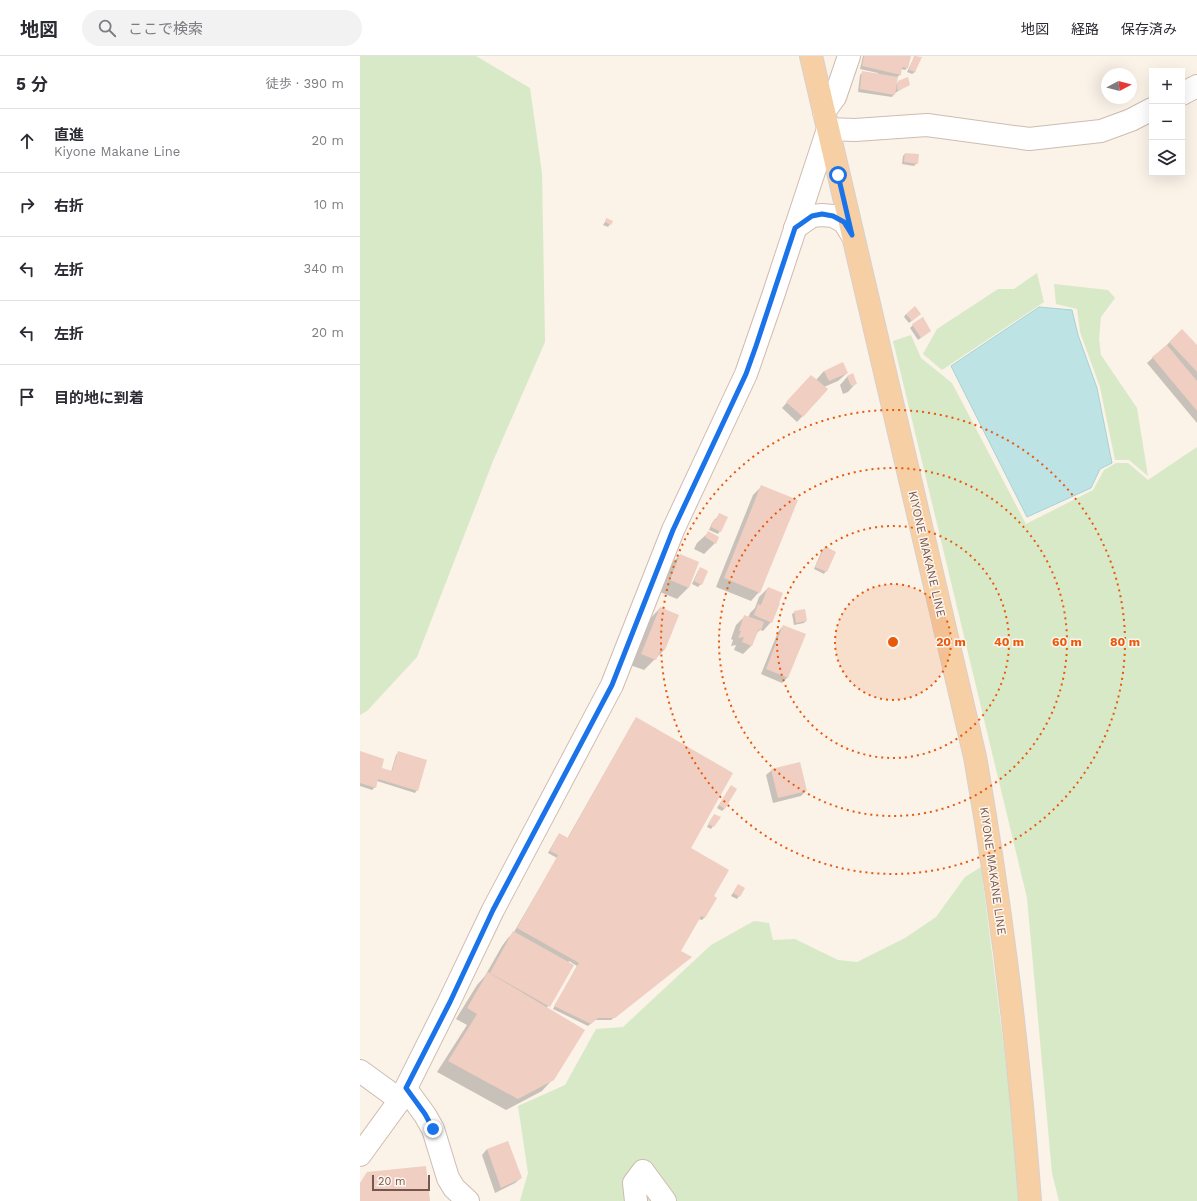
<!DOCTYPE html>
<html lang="ja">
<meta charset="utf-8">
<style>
:root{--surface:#fff;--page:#f2f2f3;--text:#2b2b33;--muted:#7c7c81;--line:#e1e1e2}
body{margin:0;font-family:"Work Sans","Noto Sans JP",sans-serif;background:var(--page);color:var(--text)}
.controls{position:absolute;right:12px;top:12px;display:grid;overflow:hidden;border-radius:0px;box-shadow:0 4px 16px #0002}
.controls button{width:36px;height:36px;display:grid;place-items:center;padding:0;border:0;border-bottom:1px solid var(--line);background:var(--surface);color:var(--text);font:20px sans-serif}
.compass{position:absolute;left:741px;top:12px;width:36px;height:36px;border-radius:50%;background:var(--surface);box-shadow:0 4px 16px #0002;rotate:83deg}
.scale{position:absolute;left:12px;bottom:10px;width:58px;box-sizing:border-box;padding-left:4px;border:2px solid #75574d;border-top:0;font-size:11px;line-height:14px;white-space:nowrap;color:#75574d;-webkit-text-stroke:3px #fef6ee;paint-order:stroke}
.stop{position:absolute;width:12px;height:12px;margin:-9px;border:3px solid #1a73e8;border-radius:50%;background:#fff}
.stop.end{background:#1a73e8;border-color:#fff;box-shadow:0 1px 4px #0008}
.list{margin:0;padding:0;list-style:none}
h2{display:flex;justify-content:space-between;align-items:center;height:52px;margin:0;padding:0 16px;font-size:17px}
h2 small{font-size:13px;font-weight:400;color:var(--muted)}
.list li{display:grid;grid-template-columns:26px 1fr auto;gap:12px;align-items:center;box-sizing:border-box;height:64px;padding:0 16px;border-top:1px solid var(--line)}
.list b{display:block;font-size:15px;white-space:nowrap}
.list p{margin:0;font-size:13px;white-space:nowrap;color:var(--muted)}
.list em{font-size:13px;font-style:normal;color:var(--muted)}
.icon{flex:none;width:22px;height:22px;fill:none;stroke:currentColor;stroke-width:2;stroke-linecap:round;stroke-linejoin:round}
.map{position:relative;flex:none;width:837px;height:1145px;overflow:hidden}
header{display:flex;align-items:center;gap:24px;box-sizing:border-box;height:56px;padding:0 20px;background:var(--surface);border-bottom:1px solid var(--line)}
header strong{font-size:19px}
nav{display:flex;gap:22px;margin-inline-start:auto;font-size:14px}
.search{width:280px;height:36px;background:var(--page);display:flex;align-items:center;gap:10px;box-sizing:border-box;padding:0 14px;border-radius:22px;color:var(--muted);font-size:15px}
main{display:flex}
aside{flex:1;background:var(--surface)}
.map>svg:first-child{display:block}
.green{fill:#d8e9c7}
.water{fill:#bde3e4;stroke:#a4d4d6}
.shadow{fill:#0003}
.building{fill:#f0cec1}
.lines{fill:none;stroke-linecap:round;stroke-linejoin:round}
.minor-casing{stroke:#cfbbb1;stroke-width:24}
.major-casing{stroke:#d8d0cd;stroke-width:24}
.minor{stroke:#fff;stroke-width:22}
.major{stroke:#f6cfa4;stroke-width:22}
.route{stroke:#1a73e8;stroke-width:5}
.ring{fill:none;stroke:#e8590c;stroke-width:2;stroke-dasharray:2 4}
.labels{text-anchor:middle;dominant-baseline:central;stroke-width:3;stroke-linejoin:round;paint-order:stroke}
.street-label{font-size:12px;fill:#75574d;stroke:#fef6ee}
.centre{fill:#e8590c;stroke:#fef6ee;stroke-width:2}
.ring-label{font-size:12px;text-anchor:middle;font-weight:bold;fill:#e8590c;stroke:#fef6ee;stroke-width:3;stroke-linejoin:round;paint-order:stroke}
</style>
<header>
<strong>地図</strong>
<div class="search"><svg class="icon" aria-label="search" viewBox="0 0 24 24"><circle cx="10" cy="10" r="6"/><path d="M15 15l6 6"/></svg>ここで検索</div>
<nav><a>地図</a><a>経路</a><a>保存済み</a></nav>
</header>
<main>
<aside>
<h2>5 分<small>徒歩 · 390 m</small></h2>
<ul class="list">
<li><svg class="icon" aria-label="ahead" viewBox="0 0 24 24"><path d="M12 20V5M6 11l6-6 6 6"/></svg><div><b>直進</b><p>Kiyone Makane Line</p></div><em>20 m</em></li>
<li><svg class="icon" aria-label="right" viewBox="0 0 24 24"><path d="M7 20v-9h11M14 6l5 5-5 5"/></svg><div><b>右折</b></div><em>10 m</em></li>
<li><svg class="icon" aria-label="left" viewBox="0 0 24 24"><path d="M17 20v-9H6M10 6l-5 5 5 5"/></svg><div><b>左折</b></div><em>340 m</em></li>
<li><svg class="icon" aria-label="left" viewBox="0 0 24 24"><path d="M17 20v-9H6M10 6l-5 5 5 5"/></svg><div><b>左折</b></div><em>20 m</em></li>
<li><svg class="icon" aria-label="arrive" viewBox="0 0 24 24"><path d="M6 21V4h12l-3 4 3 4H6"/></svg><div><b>目的地に到着</b></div></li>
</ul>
</aside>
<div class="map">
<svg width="837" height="1145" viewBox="0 0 837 1145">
<rect width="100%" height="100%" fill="#fbf2e8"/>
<g class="green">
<path d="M0,0h116l54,32 12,85 3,169 -52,119 -76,196 -50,54 -7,4z"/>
<path d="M677,217l7,29 -102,68 -19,-16 14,-25 61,-40h16z"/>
<path d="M694,228l54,6 7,8 -14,19 -2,22 2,16 36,53 11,68 -19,-16h-14l-15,-73 -20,-55 -3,-23 -21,-5z"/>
<path d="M551,279l10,23 31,25 74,141 67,-34 11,-20 12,-7h12l20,17 49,-33v754h-138l-7,-28 -25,-275 -134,-557z"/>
<path d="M621,811l36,283 3,51h-500l8,-28 -10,-67 47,-21 31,-56 27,-2 88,-82 43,-24 15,2 4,17 22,-1 43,21 19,2 48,-24 31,-21 29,-40z"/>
</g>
<path class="water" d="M679,251l33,3 6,25 19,53 15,75 -12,6 -9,19 -64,29 -76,-151z"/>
<g class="shadow">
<path d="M503,0h47l-2,11 -3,3 -4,-1 -1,6 -3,2 -1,7 11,-5 1,6 -13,8 -3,4 -34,-5 2,-17 3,-3 15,2v-1l-18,-4z"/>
<path d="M555,0l5,2 -5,14 -3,2 -5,-2z"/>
<path d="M545,98l12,9 -3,3 -12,-2 1,-8z"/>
<path d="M247,163l3,5 -2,3 -5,-2z"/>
<path d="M546,258l12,2 -9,7 -5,-6z"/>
<path d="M553,269l17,6 -12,9 -8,-12z"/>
<path d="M822,275l15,16v76l-50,-60z"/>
<path d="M464,315l23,2 -9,8 -14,6 3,3 -30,32 -15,-14 24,-27 10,-1z"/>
<path d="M488,320l8,7 -8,9 -5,2 -3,-9z"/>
<path d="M401,431l-2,105 -8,9 -35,-14 37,-92z"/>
<path d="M359,459l1,16 -2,3 -9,-4 3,-7z"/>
<path d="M349,476l6,11 -11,11 -10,-5 3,-6z"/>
<path d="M465,492l1,23 -2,3 -10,-5 8,-19z"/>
<path d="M320,499l8,33 -11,11 -17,-7 9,-26z"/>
<path d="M340,513l1,15 -3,3 -6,-3 6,-13z"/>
<path d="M408,532l3,34 -8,9 -3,-1 -4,4 -4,11 -9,9 -9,-4 2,-5 -5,1 2,-6 -2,-1 5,-14 9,-9 3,2 2,-5 5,-5 4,-11z"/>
<path d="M300,552l4,42 -20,20 -14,-5 19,-45z"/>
<path d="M435,556l11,9 -2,2 -10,2 -2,-11z"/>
<path d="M423,570l5,51 -6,6 -21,-9 17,-42z"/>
<path d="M274,665l55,127 24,48 2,2 -11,20 -2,2 -3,-1 -19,32 8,8 -77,61h-16l-7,6 -35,-17 24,-43 -8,-5 -22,47 6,71 -11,12 -36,19 -69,-38 30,-47 -11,-6 21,-34 8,-9 17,-30 6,-8 6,-6 43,-74 -9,-5 9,-16 2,-2 8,4z"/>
<path d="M0,696l20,17 11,3 5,-17 2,-2 19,37 -2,3 -38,-12 -2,6 -3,3 -12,-4z"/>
<path d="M412,714l34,21 -5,5 -28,7 -7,-28z"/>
<path d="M371,730l-6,22 -3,3 -5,-3z"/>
<path d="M352,762h7l-8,11 -4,-2z"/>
<path d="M378,829l1,11 -2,3 -6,-3z"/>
<path d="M127,1093l34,29 -6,5 -20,10 -13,-38z"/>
</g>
<g class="building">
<path d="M504,0h47l-3,12 -6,-1 -1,8 -39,-9z"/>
<path d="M554,0l8,1 -7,15 -6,-2z"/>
<path d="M502,15l36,6 -3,18 -35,-6z"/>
<path d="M548,21l2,8 -12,6 -1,-4 1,-6z"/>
<path d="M545,97l14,1 -1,10 -14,-2z"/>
<path d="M246,162l7,3 -2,4 -6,-3z"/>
<path d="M555,250l6,8 -9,7 -6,-7z"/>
<path d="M563,261l8,14 -10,7 -9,-14z"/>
<path d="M822,273l15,16v27l-28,-30z"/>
<path d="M807,289l30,36v30l-45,-54z"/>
<path d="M483,306l5,11 -19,8 -5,-10z"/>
<path d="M493,317l4,11 -6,2 -4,-10z"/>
<path d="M451,319l17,14 -25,28 -17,-15z"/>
<path d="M401,429l37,15 -38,93 -36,-15z"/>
<path d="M359,457l9,4 -7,15 -10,-5 3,-8 2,1z"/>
<path d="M348,475l11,6 -3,7 -11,-7z"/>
<path d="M465,490l11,6 -9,20 -12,-5z"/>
<path d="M320,498l19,8 -10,26 -19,-8z"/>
<path d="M340,511l8,4 -6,14 -8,-4z"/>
<path d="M408,531l15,6 -4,10h1l-8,20 -18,-8 4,-11 3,1z"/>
<path d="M300,551l19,8 -14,35 -4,-1 -5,11 -15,-6z"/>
<path d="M445,553l2,12 -11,2 -2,-12z"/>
<path d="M384,559l20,7 -3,8 -2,-1 -7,17 -10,-4 2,-5 -6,1 3,-7h-2z"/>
<path d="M423,569l23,9 -18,44 -22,-9z"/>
<path d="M276,661l97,56 -42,75 38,22 -15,26 3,2 -12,20 -4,-2 -20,35 11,6 -77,61h-17l-7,6 -37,-18 25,-43 -62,-35 41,-73 -8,-4 9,-18 9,5z"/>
<path d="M0,695l24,8 -2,9 10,3 6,-20 29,9 -9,31 -40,-12 -2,9 -16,-5z"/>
<path d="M440,706l7,29 -29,7 -7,-29z"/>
<path d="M371,729l6,4 -12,20 -6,-4z"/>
<path d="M354,758l7,3 -7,10 -6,-3z"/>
<path d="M378,828l7,4 -5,9 -7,-4z"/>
<path d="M153,875l61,34 -24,42 -60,-34z"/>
<path d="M128,916l97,58 -31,50 -36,19 -70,-38 29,-47 -10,-6z"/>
<path d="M148,1085l14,37 -21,10 -14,-39z"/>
<path d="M66,1110l4,35h-70v-18l7,-11z"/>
</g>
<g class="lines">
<g class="minor-casing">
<g id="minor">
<path d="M822,38l15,-8"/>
<path d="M464,56l11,-15 14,-41"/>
<path d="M435,172l17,-12 10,-1 11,1 11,6 8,13"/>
<path d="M0,1015l40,29"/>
<path d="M46,1033l19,26 8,14 15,49 6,10 14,13"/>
<path d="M0,1099l40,-55 49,-98 44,-92 119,-225 61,-155 73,-156 27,-78 55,-167 27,1 72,-5 102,14 72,-8 30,-11 21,-11"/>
<path d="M276,1145l-2,-18 9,-12 22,30"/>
</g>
</g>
<g class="major-casing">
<path id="major" d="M451,0l164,701c26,147 44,295 55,444"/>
</g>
<use href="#minor" class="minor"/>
<use href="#major" class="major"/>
</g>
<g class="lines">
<path class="route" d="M73,1073l-8,-15 -19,-26 44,-86 43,-92 119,-225 61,-155 73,-156 10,-28 39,-118 17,-12 10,-2 11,2 11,6 8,13 -14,-60"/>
</g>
<circle cx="533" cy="586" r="58" fill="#e8590c" fill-opacity=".12"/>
<g class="ring">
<circle cx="533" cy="586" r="58"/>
<circle cx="533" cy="586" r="116"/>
<circle cx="533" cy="586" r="174"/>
<circle cx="533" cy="586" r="232"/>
</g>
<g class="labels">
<g class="street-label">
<text transform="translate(567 498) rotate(77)">KIYONE MAKANE LINE</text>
<text transform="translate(633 815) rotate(82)">KIYONE MAKANE LINE</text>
</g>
</g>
<circle cx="533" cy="586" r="6" class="centre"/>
<g class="ring-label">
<text x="591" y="590">20 m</text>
<text x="649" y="590">40 m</text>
<text x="707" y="590">60 m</text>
<text x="765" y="590">80 m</text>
</g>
</svg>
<div class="controls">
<button>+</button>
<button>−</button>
<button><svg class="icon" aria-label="layers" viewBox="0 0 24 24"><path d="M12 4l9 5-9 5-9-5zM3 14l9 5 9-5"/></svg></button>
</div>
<svg class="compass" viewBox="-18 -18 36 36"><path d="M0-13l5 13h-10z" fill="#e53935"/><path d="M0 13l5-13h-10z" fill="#7c7c81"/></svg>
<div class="scale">20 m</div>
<div class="stop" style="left:478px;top:119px"></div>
<div class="stop end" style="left:73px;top:1073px"></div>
</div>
</main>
